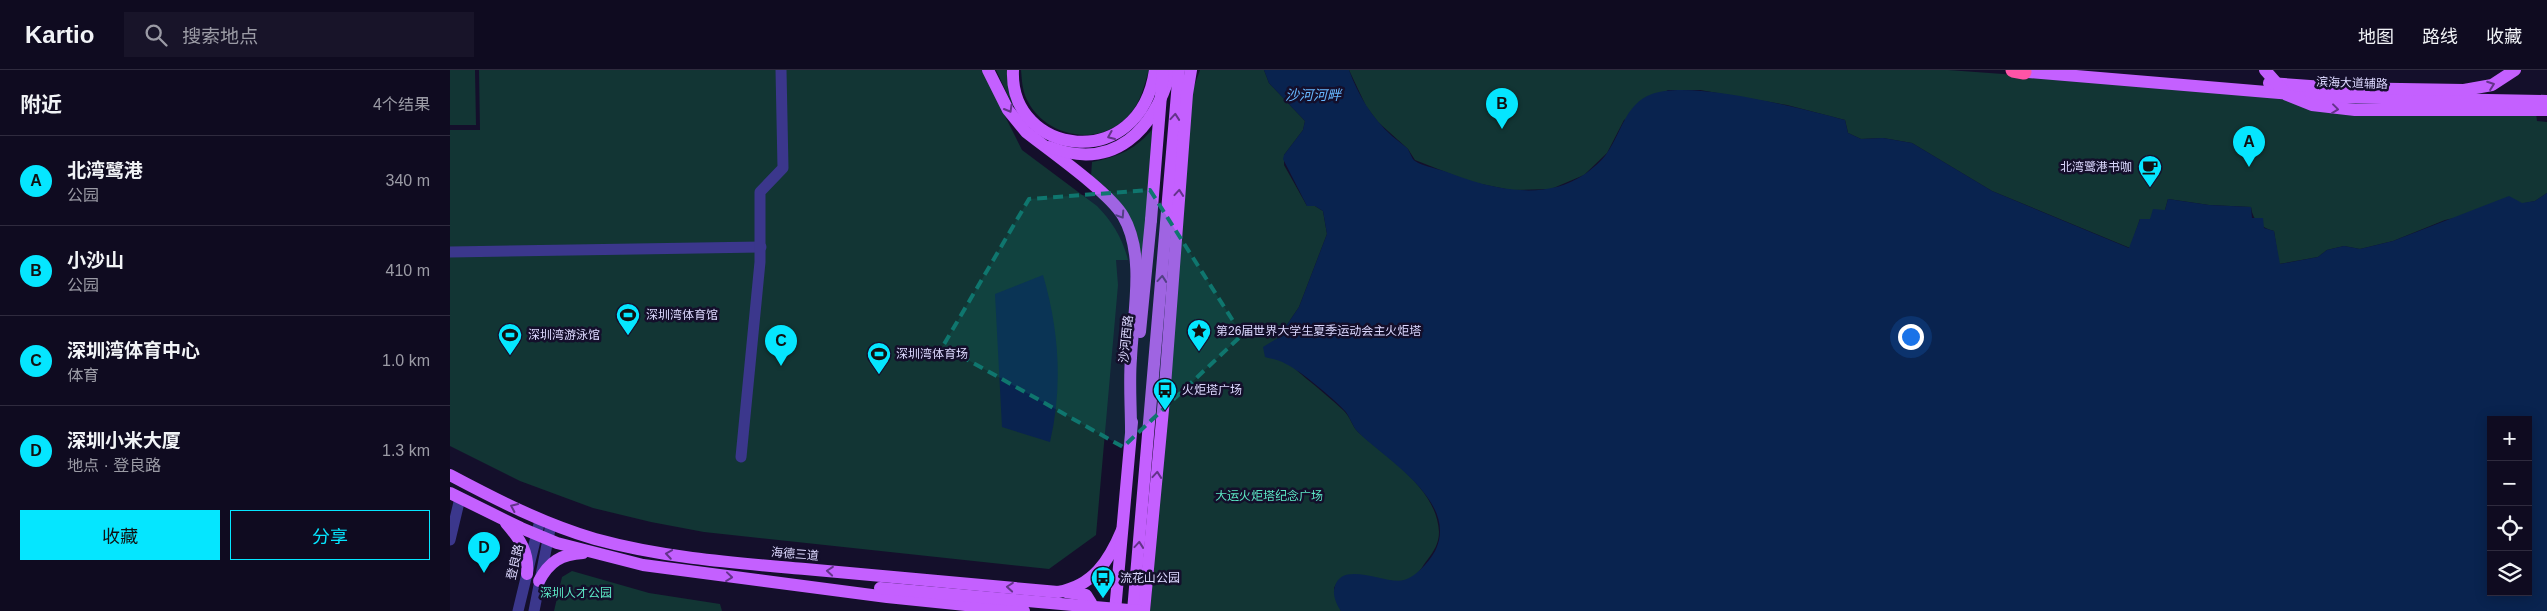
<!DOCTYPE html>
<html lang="zh">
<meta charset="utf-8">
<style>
:root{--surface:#0f0b20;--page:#181429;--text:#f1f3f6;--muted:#9b9ba5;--line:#2f2b3e;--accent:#05e6ff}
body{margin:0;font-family:Helvetica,"Noto Sans SC",sans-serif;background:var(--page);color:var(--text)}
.controls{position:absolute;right:15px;bottom:15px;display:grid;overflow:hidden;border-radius:0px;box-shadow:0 2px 12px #0003}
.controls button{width:45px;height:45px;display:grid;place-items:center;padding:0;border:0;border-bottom:1px solid var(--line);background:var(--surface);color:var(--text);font:25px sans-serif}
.you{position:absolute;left:1460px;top:266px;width:18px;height:18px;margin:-12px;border:4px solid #fff;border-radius:50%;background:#1a73e8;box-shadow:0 0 0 8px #1a73e833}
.badge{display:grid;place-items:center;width:32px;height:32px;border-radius:50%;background:var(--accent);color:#111;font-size:16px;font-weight:700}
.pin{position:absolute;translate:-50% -41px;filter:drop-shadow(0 1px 2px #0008)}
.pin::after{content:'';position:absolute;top:26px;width:18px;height:15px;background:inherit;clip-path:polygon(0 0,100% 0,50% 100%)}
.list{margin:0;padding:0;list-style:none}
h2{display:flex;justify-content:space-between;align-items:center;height:65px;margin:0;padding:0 20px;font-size:21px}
h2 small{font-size:16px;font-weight:400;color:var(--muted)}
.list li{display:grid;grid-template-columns:32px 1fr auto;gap:15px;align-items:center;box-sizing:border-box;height:90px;padding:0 20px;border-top:1px solid var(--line)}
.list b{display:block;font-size:19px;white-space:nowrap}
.list p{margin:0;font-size:16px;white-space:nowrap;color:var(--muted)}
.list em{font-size:16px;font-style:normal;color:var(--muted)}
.actions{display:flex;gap:10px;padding:15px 20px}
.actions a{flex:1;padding:11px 0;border:1px solid var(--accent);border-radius:0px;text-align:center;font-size:18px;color:var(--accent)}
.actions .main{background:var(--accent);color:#111}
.icon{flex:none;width:28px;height:28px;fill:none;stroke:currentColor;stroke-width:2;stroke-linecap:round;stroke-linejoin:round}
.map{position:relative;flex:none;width:2097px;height:541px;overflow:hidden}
header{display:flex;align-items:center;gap:30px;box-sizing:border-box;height:70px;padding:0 25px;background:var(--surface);border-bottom:1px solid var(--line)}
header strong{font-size:24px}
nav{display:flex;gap:28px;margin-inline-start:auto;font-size:18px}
.search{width:350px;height:45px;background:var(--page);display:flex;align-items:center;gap:12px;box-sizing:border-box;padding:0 18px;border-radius:0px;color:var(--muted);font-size:19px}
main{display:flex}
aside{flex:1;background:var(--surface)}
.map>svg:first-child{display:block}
.green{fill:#123534}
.water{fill:#09234f;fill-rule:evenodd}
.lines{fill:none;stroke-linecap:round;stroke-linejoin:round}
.minor{stroke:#3b378c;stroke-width:11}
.major{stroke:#c460ff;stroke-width:12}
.highway{stroke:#ff54a6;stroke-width:15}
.major-bridge{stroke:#c460ff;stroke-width:12}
.oneway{stroke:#63338a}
.marked{fill:#0f766e;fill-opacity:0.2;stroke:#0f766e;stroke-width:4;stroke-dasharray:10 6;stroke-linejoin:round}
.labels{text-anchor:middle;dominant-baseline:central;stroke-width:5;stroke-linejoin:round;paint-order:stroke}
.street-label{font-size:12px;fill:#ddd9ff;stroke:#140f2b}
.poi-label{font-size:12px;fill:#ddd9ff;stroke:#140f2b;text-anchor:start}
.park-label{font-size:12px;fill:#5ce7c5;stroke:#140f2b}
.water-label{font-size:14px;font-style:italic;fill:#67b8ff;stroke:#140f2b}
</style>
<header>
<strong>Kartio</strong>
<div class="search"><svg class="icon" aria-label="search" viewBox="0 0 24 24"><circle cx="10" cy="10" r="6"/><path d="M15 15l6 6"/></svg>搜索地点</div>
<nav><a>地图</a><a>路线</a><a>收藏</a></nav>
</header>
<main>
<aside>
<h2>附近<small>4个结果</small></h2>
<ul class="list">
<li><span class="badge">A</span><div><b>北湾鹭港</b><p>公园</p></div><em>340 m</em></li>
<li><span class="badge">B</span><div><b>小沙山</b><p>公园</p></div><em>410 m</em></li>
<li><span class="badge">C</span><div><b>深圳湾体育中心</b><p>体育</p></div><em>1.0 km</em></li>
<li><span class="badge">D</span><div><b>深圳小米大厦</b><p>地点 · 登良路</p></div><em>1.3 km</em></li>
</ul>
<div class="actions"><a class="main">收藏</a><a>分享</a></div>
</aside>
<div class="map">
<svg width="2097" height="541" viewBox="0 0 2097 541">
<rect width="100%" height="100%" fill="#140f2b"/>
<g class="green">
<path d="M0,0h25l1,55h-26z"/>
<path d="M29,0h503l40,80 75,56c15,15 26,33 31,54h-12l2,25 -22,250 -47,34 -345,-37 -53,-10 -58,-14 -73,-27 -70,-35v-316h30z"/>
<path d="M546,0h12l16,51 -12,-17z"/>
<path d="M571,0h128c-5,16 -8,32 -20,45 -29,33 -83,23 -102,-15 -5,-10 -5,-20 -6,-30z"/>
<path d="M750,0h64l5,13 36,38 -2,9 -19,25v10l23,41h8l8,5 4,23 -28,73 -21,31 -7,6c21,26 48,43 72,66 7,6 9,16 15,22 29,26 79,56 81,100 0,11 -5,19 -11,27 -4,5 -9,14 -14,18 -24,16 -65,-20 -80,11l7,23h-191l42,-519z"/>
<path d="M899,0h599l588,43 1,8 10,1v71l-12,8 -90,19 -52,21 -33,8 -16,-3 -17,4 -9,7 -39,7 -5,-33c-14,-4 -21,-10 -23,-24l-42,-2 -41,-6 -3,11 -15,9h-10l-10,29 -138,-57 -80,-48 -29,-5 -22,1 -13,-6 -3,-13 -58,-15 -87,-15h-32l-44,30 -17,33 -23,22 -33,14 -40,1 -40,-8 -56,-22 -7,-11 -30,-27 -12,-16z"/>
<path d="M704,57l-11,136 -7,-33 -45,-54 1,-14c26,-5 45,-13 62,-35z"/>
<path d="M122,501l77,22 71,11 2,7h-168l8,-34z"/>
</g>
<g class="water">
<path d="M814,0h85c9,25 23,48 43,66 5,4 10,8 15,12 3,3 4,10 8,13 7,5 20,7 29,10 43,17 99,32 141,3 8,-6 17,-13 22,-21 15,-21 18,-49 45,-59 39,-15 151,15 193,26l3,13 13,6 22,-1 29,5 80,48 137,57 11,-29h10l3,-10 12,1 3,-11 41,6 42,2 1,11h11l1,10 10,3 6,33 38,-7 9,-7 17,-4 16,3 33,-8 116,-45 13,7 13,-2 12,-8v418h-1206c-5,-7 -9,-17 -6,-25 8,-26 51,-1 69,-6 12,-3 27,-20 32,-31 22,-49 -53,-91 -79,-118 -5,-6 -7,-14 -12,-20 -11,-12 -44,-40 -59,-47 -6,-4 -14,-5 -21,-7l-2,-10 15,-9 21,-31 28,-73 -4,-23 -8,-5h-8l-24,-47 1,-4 19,-25 2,-9 -36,-38zM2041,350h37v172h-37z"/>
<path d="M593,205c16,55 20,111 7,167l-48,-15 -7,-133z"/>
</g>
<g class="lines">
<g class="minor">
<path d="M0,182l311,-5"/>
<path d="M291,387l19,-195v-70l23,-24 -2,-98"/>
<path d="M0,470l10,-42"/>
<path d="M68,541l22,-91"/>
<path d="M84,541l17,-87"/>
</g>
<g class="major">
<path d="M538,0l20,40 18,22c24,19 83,60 97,84 23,39 10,98 8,142 -2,23 0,48 0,72"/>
<path d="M563,0c-4,86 127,105 142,0"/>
<path d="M1566,1l312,26 219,4"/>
<path d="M1819,13l69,5 126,2 28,-5 23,-15"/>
<path d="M2053,40h44"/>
<path d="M599,77c66,25 105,-17 122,-77"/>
<path d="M690,262l11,-112"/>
<path d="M0,405c47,25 94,49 145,64 69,19 140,24 210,30 85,7 169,15 253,23 35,-6 51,-31 64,-62"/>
<path d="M0,423l71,35 36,15 86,22 244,32 137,14"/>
<path d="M56,453c14,16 23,29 21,51"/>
<path d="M89,511c10,-19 22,-27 44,-28"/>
<path d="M616,522l20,3 5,8 -2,8"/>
<path d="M665,541l17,-189"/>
<path d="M683,541l46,-541"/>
<path d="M694,541l20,-212 23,-305 4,-24"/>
</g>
<path class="highway" d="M1563,0l11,2"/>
<g class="major-bridge">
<path d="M1815,0l22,25 25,10 43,5h148"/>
<path d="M701,150l12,-150"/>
<path d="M430,518l260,23"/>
</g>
</g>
<defs><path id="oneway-chevron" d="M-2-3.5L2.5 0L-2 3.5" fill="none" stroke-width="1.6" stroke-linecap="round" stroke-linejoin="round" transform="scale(1.25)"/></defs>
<g class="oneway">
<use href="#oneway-chevron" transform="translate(2041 15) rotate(-20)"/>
<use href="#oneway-chevron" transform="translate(559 39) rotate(60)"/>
<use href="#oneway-chevron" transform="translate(1885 39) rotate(7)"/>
<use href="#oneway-chevron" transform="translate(725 47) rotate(-85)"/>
<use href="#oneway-chevron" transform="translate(661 66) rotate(157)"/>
<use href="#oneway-chevron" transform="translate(729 123) rotate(-85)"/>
<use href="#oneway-chevron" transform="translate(671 145) rotate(57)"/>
<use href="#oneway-chevron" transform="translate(712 209) rotate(-85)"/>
<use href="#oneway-chevron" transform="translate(707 405) rotate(-85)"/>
<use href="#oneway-chevron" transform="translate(64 437) rotate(-155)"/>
<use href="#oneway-chevron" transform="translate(689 475) rotate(-85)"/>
<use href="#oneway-chevron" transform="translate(219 484) rotate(-171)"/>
<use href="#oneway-chevron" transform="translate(380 501) rotate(-175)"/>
<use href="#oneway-chevron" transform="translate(279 507) rotate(6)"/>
<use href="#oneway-chevron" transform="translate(560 517) rotate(-175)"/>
</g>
<path class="marked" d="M700,120l92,145 -119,112 -180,-101 86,-147z"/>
<defs>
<g id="cafe-pin" transform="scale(1.25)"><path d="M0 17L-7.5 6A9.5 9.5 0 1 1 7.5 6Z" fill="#05e6ff" stroke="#140f2b"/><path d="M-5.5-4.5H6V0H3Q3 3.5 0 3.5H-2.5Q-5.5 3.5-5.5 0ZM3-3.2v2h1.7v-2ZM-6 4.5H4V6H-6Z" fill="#111"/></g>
<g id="stadium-pin" transform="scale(1.25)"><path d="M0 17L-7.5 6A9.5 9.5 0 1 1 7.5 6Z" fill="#05e6ff" stroke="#140f2b"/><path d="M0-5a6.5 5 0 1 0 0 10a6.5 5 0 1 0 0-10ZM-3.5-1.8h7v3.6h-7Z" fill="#111"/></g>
<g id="sight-pin" transform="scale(1.25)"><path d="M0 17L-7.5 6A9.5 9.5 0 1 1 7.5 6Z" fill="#05e6ff" stroke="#140f2b"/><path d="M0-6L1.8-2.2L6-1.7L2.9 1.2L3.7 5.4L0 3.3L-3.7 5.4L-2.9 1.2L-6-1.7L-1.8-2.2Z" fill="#111"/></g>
<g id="bus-pin" transform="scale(1.25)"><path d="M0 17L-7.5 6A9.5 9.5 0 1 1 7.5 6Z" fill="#05e6ff" stroke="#140f2b"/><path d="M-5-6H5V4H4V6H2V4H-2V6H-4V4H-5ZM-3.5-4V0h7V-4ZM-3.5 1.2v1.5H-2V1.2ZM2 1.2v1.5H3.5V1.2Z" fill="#111"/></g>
</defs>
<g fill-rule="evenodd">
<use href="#cafe-pin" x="1700" y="97"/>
<use href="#stadium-pin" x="178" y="245"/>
<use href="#sight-pin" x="749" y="261"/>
<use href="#stadium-pin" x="60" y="265"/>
<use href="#stadium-pin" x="429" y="284"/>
<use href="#bus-pin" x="715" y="320"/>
<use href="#bus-pin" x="653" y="508"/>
</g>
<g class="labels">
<g class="street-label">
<text transform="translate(1902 13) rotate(2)">滨海大道辅路</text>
<text transform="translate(676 269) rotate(-84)">沙河西路</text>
<text transform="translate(345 484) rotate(5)">海德三道</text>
<text transform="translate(65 492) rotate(-77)">登良路</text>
</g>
<g class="poi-label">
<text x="1682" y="97" text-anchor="end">北湾鹭港书咖</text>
<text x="196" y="245">深圳湾体育馆</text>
<text x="766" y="261">第26届世界大学生夏季运动会主火炬塔</text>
<text x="78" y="265">深圳湾游泳馆</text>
<text x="446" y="284">深圳湾体育场</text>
<text x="732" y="320">火炬塔广场</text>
<text x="670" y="508">流花山公园</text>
</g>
<g class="park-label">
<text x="819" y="426">大运火炬塔纪念广场</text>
<text x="126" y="523">深圳人才公园</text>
</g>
<g class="water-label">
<text x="863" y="25">沙河河畔</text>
</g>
</g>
</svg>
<div class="controls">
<button>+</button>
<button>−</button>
<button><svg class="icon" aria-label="locate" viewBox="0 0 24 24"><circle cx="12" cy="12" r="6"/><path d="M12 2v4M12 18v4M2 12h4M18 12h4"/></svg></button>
<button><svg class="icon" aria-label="layers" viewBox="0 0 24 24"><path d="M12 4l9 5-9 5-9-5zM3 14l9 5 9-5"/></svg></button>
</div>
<div class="you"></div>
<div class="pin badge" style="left:1799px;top:97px">A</div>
<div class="pin badge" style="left:1052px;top:59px">B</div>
<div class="pin badge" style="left:331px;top:296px">C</div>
<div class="pin badge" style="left:34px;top:503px">D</div>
</div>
</main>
